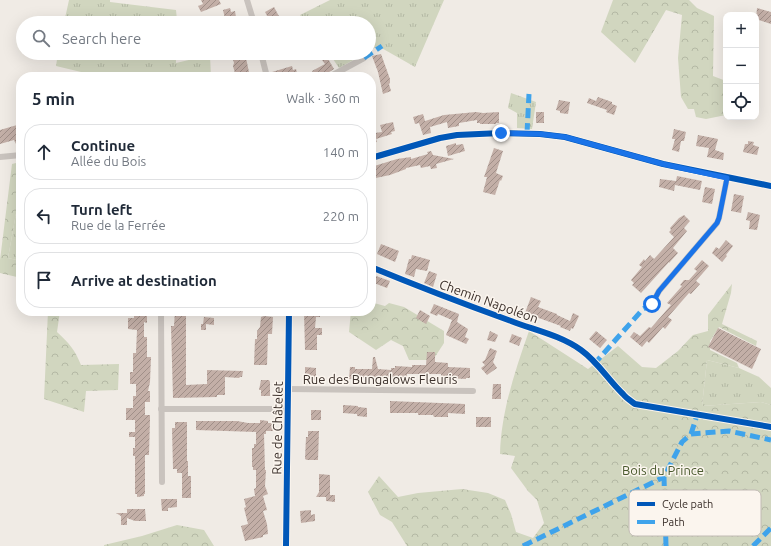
<!DOCTYPE html>
<meta charset="utf-8">
<style>
:root{--surface:#fff;--page:#f6f6f7;--text:#1f2937;--muted:#747a83;--line:#e0e1e3}
body{margin:0;font-family:Ubuntu,sans-serif;background:var(--page);color:var(--text)}
.controls{position:absolute;right:12px;top:12px;display:grid;overflow:hidden;border-radius:8px;box-shadow:0 4px 16px #0002}
.controls button{width:36px;height:36px;display:grid;place-items:center;padding:0;border:0;border-bottom:1px solid var(--line);background:var(--surface);color:var(--text);font:20px sans-serif}
.stop{position:absolute;width:12px;height:12px;margin:-9px;border:3px solid #1a73e8;border-radius:50%;background:#fff}
.stop.end{background:#1a73e8;border-color:#fff;box-shadow:0 1px 4px #0008}
.list{margin:0;padding:0;list-style:none}
h2{display:flex;justify-content:space-between;align-items:center;height:52px;margin:0;padding:0 16px;font-size:17px}
h2 small{font-size:13px;font-weight:400;color:var(--muted)}
.list li{display:grid;grid-template-columns:26px 1fr auto;gap:12px;align-items:center;box-sizing:border-box;height:56px;margin:0 8px 8px;padding:0 8px;border:1px solid var(--line);border-radius:16px}
.list b{display:block;font-size:15px;white-space:nowrap}
.list p{margin:0;font-size:13px;white-space:nowrap;color:var(--muted)}
.list em{font-size:13px;font-style:normal;color:var(--muted)}
.icon{flex:none;width:22px;height:22px;fill:none;stroke:currentColor;stroke-width:2;stroke-linecap:round;stroke-linejoin:round}
.map{position:relative;flex:none;width:771px;height:546px;overflow:hidden}
.search{position:absolute;background:var(--surface);box-shadow:0 4px 16px #0002;left:16px;top:16px;width:360px;height:44px;display:flex;align-items:center;gap:10px;box-sizing:border-box;padding:0 14px;border-radius:22px;color:var(--muted);font-size:15px}
.panel{position:absolute;background:var(--surface);box-shadow:0 4px 16px #0002;left:16px;top:72px;width:360px;height:244px;border-radius:16px}
.map>svg:first-child{display:block}
.grass{fill:url(#grass-tufts)}
.forest{fill:url(#forest-crowns)}
.building{fill:url(#building-hatch)}
.lines{fill:none;stroke-linecap:round;stroke-linejoin:round}
.minor{stroke:#c9c3be;stroke-width:6}
.quiet{stroke:#3fa3eb;stroke-width:5;stroke-dasharray:10 5;stroke-linecap:butt}
.cycleway-casing{stroke:#fbf5ee;stroke-width:8}
.cycleway{stroke:#0057b8;stroke-width:6}
.route{stroke:#1a73e8;stroke-width:5}
.labels{text-anchor:middle;dominant-baseline:central;stroke-width:3;stroke-linejoin:round;paint-order:stroke}
.street-label{font-size:13px;fill:#3b302b;stroke:#fbf5ee}
.park-label{font-size:13px;fill:#4a5a2e;stroke:#fbf5ee}
.key{fill:#fbf5ee;stroke:#c1bab4;stroke-width:1}
.key-label{font-size:11px;fill:#3b302b}
</style>
<div class="map">
<svg width="771" height="546" viewBox="0 0 771 546">
<defs>
<pattern id="grass-tufts" width="24" height="20" patternUnits="userSpaceOnUse"><rect width="24" height="20" fill="#d1d6bf"/><path d="M3 7l-1-3M5 7V3M7 7l1-3M15 17l-1-3M17 17v-4M19 17l1-3" fill="none" stroke="#b4b8a4"/></pattern>
<pattern id="forest-crowns" width="20" height="18" patternUnits="userSpaceOnUse"><rect width="20" height="18" fill="#d1d6bf"/><path d="M2 6a3 3 0 1 1 6 0M12 15a3 3 0 1 1 6 0" fill="none" stroke="#b4b8a4"/></pattern>
<pattern id="building-hatch" width="6" height="6" patternUnits="userSpaceOnUse"><rect width="6" height="6" fill="#c3afa7"/><path d="M-1 1l2-2M0 6l6-6M5 7l2-2" fill="none" stroke="#a08f88"/></pattern>
</defs>
<rect width="100%" height="100%" fill="#f0ebe5"/>
<g class="grass">
<path d="M69,0h41v2l66,8 1,10 -11,3h-102z"/>
<path d="M330,0h114l-29,67 -37,-21 -9,5v-28h-63l-6,-8z"/>
<path d="M58,53h118v10l34,-8 1,22h-109l-46,-11z"/>
<path d="M329,53h37l-27,15z"/>
<path d="M511,93l25,9 -4,27 -15,-1v-15l-9,-5z"/>
<path d="M20,162h1v99l-13,-3 12,-67z"/>
<path d="M707,360l32,8 20,9 12,11v17l-10,-3 -59,4z"/>
</g>
<g class="forest">
<path d="M613,0h76l8,8 17,8 -1,60 13,5v34l-20,4 -10,-2 -2,-8h-6l-7,-12 -3,-39 4,-43 -16,-5 -31,53 -34,-31z"/>
<path d="M20,162v29l-12,67 13,3v17l-21,-5v-13l12,-96z"/>
<path d="M732,284l-1,9 -9,31 35,17 -1,5 -37,-19 -9,14v9l27,13 2,5 -32,-8 -5,46 59,-4 10,3v141h-364l-15,-24 -12,-7 -12,-23 11,-16 19,21 20,-4 44,-4 26,4 17,7 6,14 5,18 17,6 11,-15 -7,-23 -9,-9 -17,-23 4,-12 -15,-2c1,-42 15,-83 29,-123l59,38 30,-23 24,21 14,1 22,-17 15,-16 15,-4v-16z"/>
<path d="M374,303l11,3 4,-3 15,4 40,24v12l-11,17h-24l-6,-14 -12,-6 -15,10 -27,-18 2,-21h20v-6z"/>
<path d="M48,311h12l-3,21c12,11 18,18 24,33l38,-1 -1,26 -32,1 -2,21 -40,-13z"/>
<path d="M177,525l27,5 10,16h-110v-1l38,-9z"/>
</g>
<g class="building">
<path d="M201,0h18l2,4 -20,8 -3,-6 5,-2z"/>
<path d="M274,7l7,13 -6,3h-4l-6,-11z"/>
<path d="M230,8l1,4 4,-1 2,12h-11l-3,-13z"/>
<path d="M757,8l14,4v12l-15,-5z"/>
<path d="M245,53l5,24h-14l-3,-11 1,-3 -2,-7z"/>
<path d="M381,54l9,25v4l-1,1 2,7 -8,3 -5,-22 -6,-16z"/>
<path d="M327,57l7,12 -13,8h-5l-4,-6 13,-7 -3,-4z"/>
<path d="M292,66l1,4 3,-1 2,8h-24l-2,-5z"/>
<path d="M598,97l14,5v2l5,2 -3,9 -8,-3 1,-2 -20,-7 2,-5 7,3z"/>
<path d="M559,100l11,2 -2,12 -8,-1v-2l-4,-1z"/>
<path d="M476,112l7,1 16,-1v11h-3v1h-16v-1h-3v-3l-18,3v3l-11,2 -1,-6 -17,5 1,6 -8,2 -4,-12 -4,1 -2,-7 10,-3 2,7 19,-6z"/>
<rect x="536" y="112" width="8" height="11"/>
<path d="M393,122l2,9 -4,1 1,2 -16,5 1,3 -6,1v-16l2,-1 2,7 7,-1 -2,-7z"/>
<path d="M17,125l4,13v5l-5,1 -2,-4 -14,4v-14z"/>
<path d="M674,129l12,3 -2,9h-3l-2,11 -7,-2 3,-11h-3z"/>
<path d="M698,135l20,4 -3,11 9,3 -1,7 -16,-3 2,-9 -13,-2z"/>
<path d="M748,141l6,1 -1,3 6,2 -2,8 -14,-3 2,-8h3z"/>
<path d="M456,143v2l7,-1 2,7 -17,5 -2,-10z"/>
<path d="M494,148l9,3 -7,22 7,3 -2,5 -1,-1 -5,15 -12,-3 4,-15h-3z"/>
<path d="M431,151l2,4 21,4 -18,5 1,4 -6,1 -1,-3 -9,2 -1,-3 -14,3v1l-16,6 -19,4v-12l26,-8 14,-2v2l17,-5 -1,-2z"/>
<path d="M677,176l25,5 -2,9 -25,-5 -1,6 -15,-4 1,-8 16,2z"/>
<path d="M705,187l10,2 -3,15 -10,-2z"/>
<path d="M734,194l10,2 -3,17 -10,-2z"/>
<path d="M748,212l12,3 -3,15 -8,-1 1,-8 -4,-1z"/>
<path d="M684,215l6,6 -6,7 3,3 -14,17 5,5 -9,10v-1l-28,31 -9,-8 2,-2 -3,-3 11,-13 -3,-2 5,-6 1,2 5,-6 4,4 20,-22 -5,-5 2,-2 -1,-2 9,-10z"/>
<path d="M726,240l7,6 -7,9 1,1 -5,6 -10,-9 4,-6 3,2z"/>
<path d="M381,244l18,7 -4,11 -18,-8z"/>
<path d="M412,255l18,5 -3,11 -11,-2 -2,8 -9,-3 4,-15h2z"/>
<path d="M702,260l7,6 -13,15 4,3 -9,10 -2,-1 -21,24 4,3 -7,9 -2,-2 -14,16 -2,-2 -5,6 -12,-10 4,-5 6,4 9,-9 2,1 20,-23 -4,-2 15,-17 -2,-1 4,-5h5l8,-9 -3,-2z"/>
<path d="M429,271l8,3 -4,13 -9,-4z"/>
<path d="M376,276l14,5 -3,7 -13,-5z"/>
<path d="M531,297l10,4 -3,6 19,7v1l13,6 3,-8 6,3 -6,13 -2,-1 -1,3 -10,-4 1,-1 -36,-13z"/>
<path d="M434,304l25,10 -2,8 11,7 -3,8 4,2 -3,5 -20,-9 6,-15 -14,-6 -1,2 -7,-3z"/>
<path d="M420,310l10,6 -4,8 -10,-6z"/>
<path d="M134,311h13v12l-3,-1v15h3v20h4l-1,25 -2,9h2v11h-5v13h5v4l-1,36h-4v39h-1v2l-7,1v-3h-2v-38h-2v-8h2v-11h-6v-5h6v-12h-9v-12h7v-12h3v-12h-6v-12h3v-19h3l1,-23 -9,-1v-11h6z"/>
<path d="M175,311h11v74l21,-1v-14l36,1 -1,6h-2l-1,1 -14,-1v18h-8v2l-44,1 -2,-72h3z"/>
<path d="M304,311h16v6h-4l-1,11h7v7h-5v15h-12z"/>
<path d="M264,316l9,1 -1,17h-4l-1,31h-13l1,-26h2v-8l3,-4 1,-10z"/>
<path d="M204,317l10,1v7l-8,-1v6h-5v-6h2z"/>
<path d="M718,328l43,21 -9,20 -44,-22z"/>
<path d="M490,331l8,4 -3,7 -8,-2z"/>
<path d="M596,331l11,9 -7,8 -11,-9z"/>
<path d="M512,334l10,4 -3,8 -10,-4z"/>
<path d="M490,348l7,3 -4,11 4,6 -10,7 -6,-7 4,-3 -3,-3 3,-2z"/>
<path d="M427,352h8v10l13,1v4l22,1v10h-4v1l-18,-1v2h-7v-6h-14v6h-8v-6h-12v4h-6l-1,2 -37,-2v2l-14,-1 1,-12h5v2h17l1,-12h2l3,12 13,1v-2h4v-2l17,1v-2h14z"/>
<path d="M305,367l11,1v12h-9l-2,-2z"/>
<path d="M261,380h8l1,2v14h-9v-6h-2z"/>
<path d="M493,384h8v15h-9z"/>
<path d="M390,401l75,3v10l-17,-1v4h-14l-1,-2h-15v-2h-28z"/>
<path d="M343,405l15,1v1l9,1v9l-10,-1v-2l-14,-1z"/>
<rect x="311" y="410" width="10" height="10"/>
<rect x="476" y="417" width="15" height="10"/>
<path d="M260,420l8,1v2h5v8h-7v3h-2l1,36h1l-1,16 3,8 -5,2 4,14 -4,1 4,13 1,10 -5,1v2l-18,4 -4,-15 7,-2 -4,-16 2,-1 -2,-8 11,-3 -1,-7 2,-1v-18h-3v-3h-1v-19h2v-4h2v-12l-60,-2v-9h41l11,2h12z"/>
<path d="M175,422h12v39h1v15h3v22h-9v-25h-5v-4h-4l-1,-41h3z"/>
<path d="M308,431h11l-1,29h-11l-2,-1 1,-22h2z"/>
<path d="M319,474l11,1v20h5v7l-9,-1v-4h-10l3,-5z"/>
<path d="M161,499h16v8l-9,1v3h-6z"/>
<path d="M127,509h18l1,12h-11l-8,-3v7h-6v-9l-5,-3h11z"/>
<path d="M311,510v5l4,-1v7l-14,2 -1,-12z"/>
</g>
<g class="lines">
<g class="minor">
<path d="M247,0l7,23"/>
<path d="M261,53l6,24"/>
<path d="M329,77l35,-19"/>
<path d="M0,157l21,-2"/>
<path d="M371,158l69,-20 17,-3 44,-2 39,1 25,3 98,27 108,22"/>
<path d="M371,267c41,17 82,33 123,48 37,14 72,21 102,47"/>
<path d="M652,304l7,-13 58,-68 2,-5 8,-40"/>
<path d="M161,311l1,171"/>
<path d="M288,389l185,2"/>
<path d="M161,409h127"/>
<path d="M286,546l3,-235"/>
</g>
<g class="quiet">
<path d="M364,58l18,-12"/>
<path d="M527,133l2,-39"/>
<path d="M598,365l-2,-3 47,-53 9,-5"/>
<path d="M691,434l6,-19"/>
<path d="M523,546l141,-69"/>
<path d="M666,546l-2,-69 18,-35 9,-8 38,-3 42,9"/>
<path d="M753,546l18,-18"/>
</g>
<g class="cycleway-casing">
<g id="cycleway">
<path d="M371,158l69,-20 17,-3 44,-2 39,1 25,3 98,27 108,22"/>
<path d="M371,267c46,19 93,37 140,54 23,9 49,14 70,29 17,12 27,30 42,44 3,4 8,7 12,10l136,23"/>
<path d="M286,546l3,-235"/>
</g>
</g>
<use href="#cycleway" class="cycleway"/>
</g>
<g class="lines">
<path class="route" d="M501,133l39,1 25,3 98,27 64,14 -8,40 -2,5 -58,68 -7,13"/>
</g>
<g class="labels">
<g class="street-label">
<text transform="translate(489 301) rotate(20)">Chemin Napoléon</text>
<text x="380" y="379">Rue des Bungalows Fleuris</text>
<text transform="translate(277 428) rotate(-89)">Rue de Châtelet</text>
</g>
<g class="park-label">
<text x="663" y="470">Bois du Prince</text>
</g>
</g>
<rect x="629" y="490" width="132" height="46" rx="6" class="key"/>
<rect x="637" y="502" width="18" height="4" fill="#0057b8"/>
<rect x="637" y="520" width="18" height="4" fill="#3fa3eb"/>
<g class="key-label">
<text x="662" y="508">Cycle path</text>
<text x="662" y="526">Path</text>
</g>
</svg>
<div class="controls">
<button>+</button>
<button>−</button>
<button><svg class="icon" aria-label="locate" viewBox="0 0 24 24"><circle cx="12" cy="12" r="6"/><path d="M12 2v4M12 18v4M2 12h4M18 12h4"/></svg></button>
</div>
<div class="stop" style="left:652px;top:304px"></div>
<div class="stop end" style="left:501px;top:133px"></div>
<div class="search"><svg class="icon" aria-label="search" viewBox="0 0 24 24"><circle cx="10" cy="10" r="6"/><path d="M15 15l6 6"/></svg>Search here</div>
<section class="panel">
<h2>5 min<small>Walk · 360 m</small></h2>
<ul class="list">
<li><svg class="icon" aria-label="ahead" viewBox="0 0 24 24"><path d="M12 20V5M6 11l6-6 6 6"/></svg><div><b>Continue</b><p>Allée du Bois</p></div><em>140 m</em></li>
<li><svg class="icon" aria-label="left" viewBox="0 0 24 24"><path d="M17 20v-9H6M10 6l-5 5 5 5"/></svg><div><b>Turn left</b><p>Rue de la Ferrée</p></div><em>220 m</em></li>
<li><svg class="icon" aria-label="arrive" viewBox="0 0 24 24"><path d="M6 21V4h12l-3 4 3 4H6"/></svg><div><b>Arrive at destination</b></div></li>
</ul>
</section>
</div>
